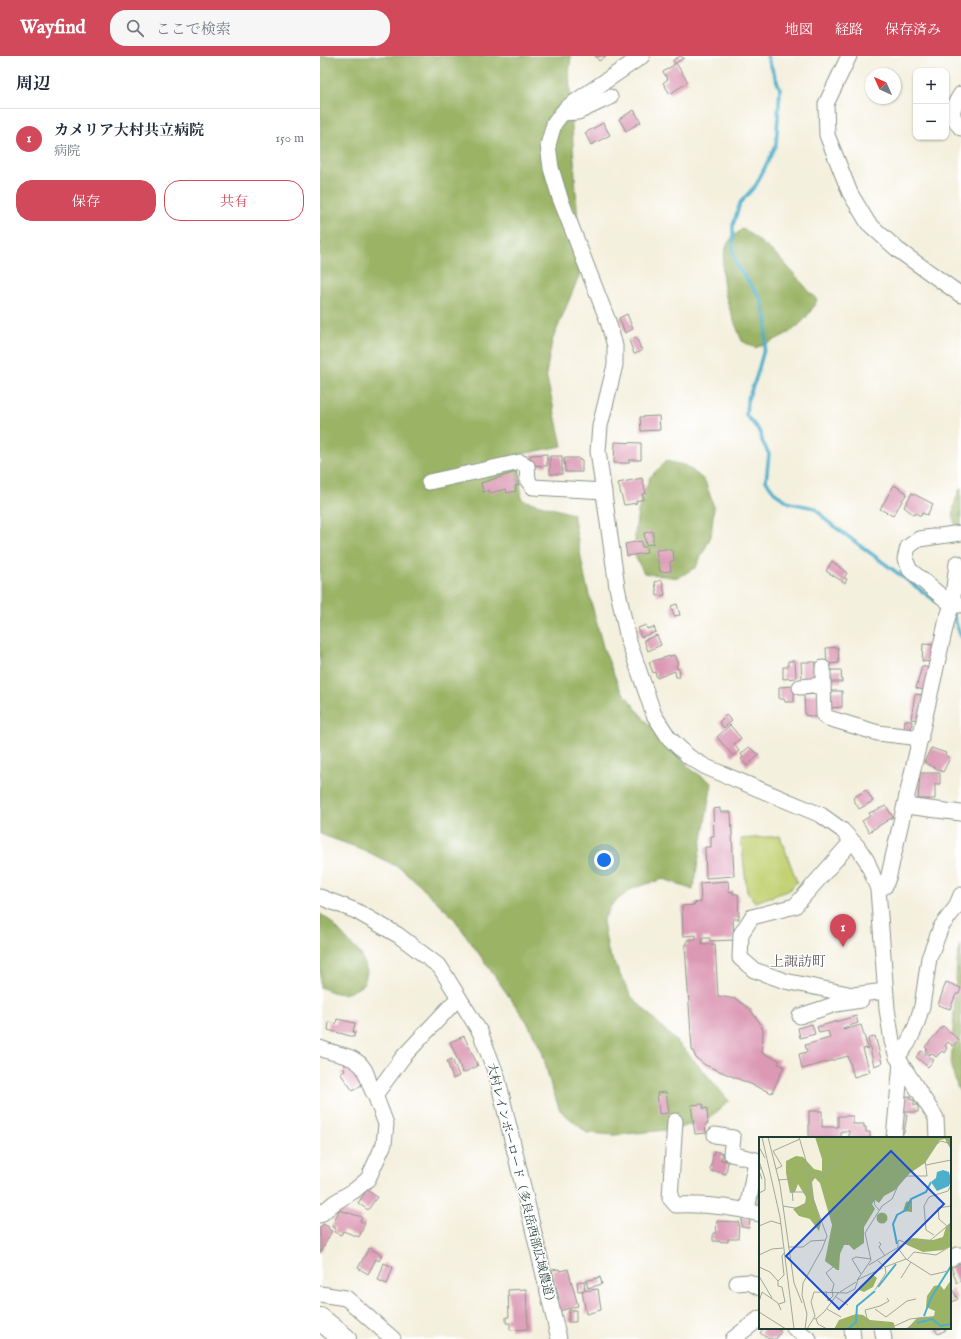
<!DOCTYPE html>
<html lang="ja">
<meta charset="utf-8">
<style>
:root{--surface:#fff;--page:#f6f6f7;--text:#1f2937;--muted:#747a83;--line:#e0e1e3;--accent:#d1495b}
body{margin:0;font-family:"IM FELL English","Noto Serif JP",serif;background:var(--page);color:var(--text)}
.controls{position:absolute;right:12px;top:12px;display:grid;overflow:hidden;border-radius:8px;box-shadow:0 1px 3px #0004}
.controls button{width:36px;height:36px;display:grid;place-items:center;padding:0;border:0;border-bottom:1px solid var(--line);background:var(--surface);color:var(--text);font:20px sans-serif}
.compass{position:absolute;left:545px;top:12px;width:36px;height:36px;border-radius:50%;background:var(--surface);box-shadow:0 1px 3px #0004;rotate:315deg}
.you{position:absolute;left:284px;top:804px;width:14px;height:14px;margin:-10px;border:3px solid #fff;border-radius:50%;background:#1a73e8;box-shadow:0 0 0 6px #1a73e833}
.badge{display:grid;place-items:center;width:26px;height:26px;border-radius:50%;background:var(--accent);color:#fff;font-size:13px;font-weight:700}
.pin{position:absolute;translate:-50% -33px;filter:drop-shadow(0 1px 2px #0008)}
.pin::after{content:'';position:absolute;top:21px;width:14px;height:12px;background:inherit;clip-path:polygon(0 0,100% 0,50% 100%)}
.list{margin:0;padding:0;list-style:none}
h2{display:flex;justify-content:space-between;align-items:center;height:52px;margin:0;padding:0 16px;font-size:17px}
h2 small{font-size:13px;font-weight:400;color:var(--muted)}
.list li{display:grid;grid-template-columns:26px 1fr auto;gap:12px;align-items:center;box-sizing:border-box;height:60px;padding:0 16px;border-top:1px solid var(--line)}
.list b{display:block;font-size:15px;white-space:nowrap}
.list p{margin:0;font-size:13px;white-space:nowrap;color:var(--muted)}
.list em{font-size:13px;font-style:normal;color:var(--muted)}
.actions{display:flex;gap:8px;padding:12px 16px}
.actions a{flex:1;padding:9px 0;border:1px solid var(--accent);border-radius:16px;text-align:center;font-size:14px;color:var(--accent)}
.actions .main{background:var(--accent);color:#fff}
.icon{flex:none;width:22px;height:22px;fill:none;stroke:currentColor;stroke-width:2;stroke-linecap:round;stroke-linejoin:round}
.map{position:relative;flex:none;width:641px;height:1283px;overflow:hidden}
header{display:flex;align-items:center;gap:24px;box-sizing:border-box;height:56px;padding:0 20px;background:var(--accent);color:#fff}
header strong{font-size:19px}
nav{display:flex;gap:22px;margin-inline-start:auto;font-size:14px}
.search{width:280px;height:36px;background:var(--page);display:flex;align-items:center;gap:10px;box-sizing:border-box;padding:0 14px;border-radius:16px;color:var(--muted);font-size:15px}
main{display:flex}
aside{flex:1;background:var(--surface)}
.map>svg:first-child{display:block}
.green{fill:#c3d173;stroke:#718754}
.forest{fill:#9ab365;stroke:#5c784c}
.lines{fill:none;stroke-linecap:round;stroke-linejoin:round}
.stream{stroke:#4cafcb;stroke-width:3.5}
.building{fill:#dc99b4}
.minor-casing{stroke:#8a9689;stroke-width:17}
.highway-casing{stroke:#8a9689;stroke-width:24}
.minor{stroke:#fff;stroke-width:15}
.highway{stroke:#fff;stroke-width:22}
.labels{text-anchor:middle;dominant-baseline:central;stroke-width:3;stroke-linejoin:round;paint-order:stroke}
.street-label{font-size:12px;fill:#1f3d34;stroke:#fff}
.quarter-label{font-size:14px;fill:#615d61;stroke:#fff}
.inset-river{fill:none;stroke:#4cafcb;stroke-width:2}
.inset-road{fill:none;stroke:#9fa89a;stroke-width:1}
.view{fill:#1d4ed8;fill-opacity:0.15;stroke:#1d4ed8;stroke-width:2}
.inset-edge{fill:none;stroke:#1f3d34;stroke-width:2}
</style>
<header>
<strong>Wayfind</strong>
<div class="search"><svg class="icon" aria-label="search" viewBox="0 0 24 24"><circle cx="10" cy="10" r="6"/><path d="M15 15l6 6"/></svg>ここで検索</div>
<nav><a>地図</a><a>経路</a><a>保存済み</a></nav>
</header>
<main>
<aside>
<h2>周辺<small></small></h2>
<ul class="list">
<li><span class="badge">1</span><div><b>カメリア大村共立病院</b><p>病院</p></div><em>150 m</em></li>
</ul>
<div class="actions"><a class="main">保存</a><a>共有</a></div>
</aside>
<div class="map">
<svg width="641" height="1283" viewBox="0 0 641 1283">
<rect width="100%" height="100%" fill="#fff"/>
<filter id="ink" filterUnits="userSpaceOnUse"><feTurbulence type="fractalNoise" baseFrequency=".025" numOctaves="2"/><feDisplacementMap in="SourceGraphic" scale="8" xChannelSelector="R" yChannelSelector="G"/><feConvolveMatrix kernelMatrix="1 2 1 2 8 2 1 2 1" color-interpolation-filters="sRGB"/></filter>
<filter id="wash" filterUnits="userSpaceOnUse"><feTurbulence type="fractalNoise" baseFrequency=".012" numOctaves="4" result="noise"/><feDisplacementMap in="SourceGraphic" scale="16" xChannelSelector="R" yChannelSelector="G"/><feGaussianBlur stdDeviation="0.9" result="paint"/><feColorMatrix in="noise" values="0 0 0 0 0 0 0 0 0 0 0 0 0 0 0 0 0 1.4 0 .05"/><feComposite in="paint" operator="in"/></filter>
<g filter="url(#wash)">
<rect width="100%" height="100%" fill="#f4f0de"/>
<path class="green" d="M460,780l17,46 -9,9 -33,11 -8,-10 -6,-53z"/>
<g class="forest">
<path d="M0,0h251l-2,17 3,55 9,143 -29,70 -6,33 16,72 -45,9 5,45 51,14 12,65 18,68 16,40 25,32 48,51 20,13 -19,107 -29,-11 -31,9 -21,16 -9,17 5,30 23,45 56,56 42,49 -18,16 -34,12 -62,6 -28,-2 -27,-23 -9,-24 -9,-35 -15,-29 -74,-105 -51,-48 -38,-19 -44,-16z"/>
<path d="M423,172l36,29 38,43c-15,30 -32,36 -62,48l-13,-7c-12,-30 -28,-65 -14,-98 3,-5 11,-11 15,-15z"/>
<path d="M346,405l21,5 18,15 9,26 -3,29 -15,31 -18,11 -34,-5 -8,-15 -1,-24 3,-23 12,-34z"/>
<path d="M641,431v47c-13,-13 -7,-33 0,-47z"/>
<path d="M0,858l7,4 34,37 6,16 -3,13c-19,13 -23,12 -44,3z"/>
<path d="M641,887v150l-3,-4 -7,-22 6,-106z"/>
</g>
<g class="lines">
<g class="stream">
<path d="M447,0l13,33 -4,56 -20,40 -16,18 -7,22v27l4,14 24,33 6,23 -2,24 -9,32 -9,23 -1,14 15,18 1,8 7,13 -3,27 10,13 14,9 25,5 12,13 118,87"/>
<path d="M633,559l8,22"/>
</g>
</g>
<g id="blocks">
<g class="building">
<path d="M275,0h11l-7,5z"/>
<path d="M360,0l4,2 -8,5 12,19 -18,12 -7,-11 5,-4 -5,-7 12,-8 -2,-4z"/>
<path d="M314,54l7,12 -15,9 -7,-12z"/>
<path d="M283,67l7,12 -19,10 -6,-12z"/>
<path d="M307,258l6,15 -8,4 -6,-15z"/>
<path d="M316,281l6,14 -8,3 -5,-14z"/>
<path d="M339,360l1,14 -19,1 -1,-14z"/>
<path d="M295,386l26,1v17h-12v3h-15z"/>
<path d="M227,398v12l-16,-1 -1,-10z"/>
<rect x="230" y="400" width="12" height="18"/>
<path d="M244,402h15v2h3v12h-17z"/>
<path d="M196,416l3,13 -4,1 1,5 -9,2 -1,-4 -16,4 -1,-3 -6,2 -2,-9z"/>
<path d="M322,422l4,15 -4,1 2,5 -8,2 1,2 -13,2 -6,-22z"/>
<path d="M574,429l13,8 -14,23 -13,-7z"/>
<path d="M592,437l21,11 -6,11 -5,-2 -1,3 -6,-3 -1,2 -10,-8z"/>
<path d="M333,475v13l-7,1 -2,-12z"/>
<path d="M321,485l1,6h4l1,6 -20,3 -2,-12z"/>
<path d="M347,493l6,2 1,9 -4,2 1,9 -11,1 -4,-22z"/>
<path d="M512,505l15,12 -3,5 3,1 -2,4 -19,-12z"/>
<path d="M342,524l3,15 -8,1 -2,-14z"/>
<path d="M357,548l3,11 -6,1 -3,-10z"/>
<path d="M326,569l1,4 7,-2 2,5 -15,5 -3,-9z"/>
<path d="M337,579l4,10 -13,6 -4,-11z"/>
<path d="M603,588l14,1 -5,17 -10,-1z"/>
<path d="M518,591l1,16 -12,1 -1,-16z"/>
<path d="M354,599l4,9 -2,1 1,4h2l1,8h-4l-1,-6 -18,7 -2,-6 -2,1 -4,-11z"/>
<path d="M468,605h7l1,17 -13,1v-12h5z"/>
<path d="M481,606h15v16l-14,1z"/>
<path d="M602,610l10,3 -5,22 -11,-3z"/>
<path d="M508,614h13l1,12h-13z"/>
<path d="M474,630v16h-9l-1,-3h-5v-12z"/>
<path d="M508,635h14v16l-13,1z"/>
<path d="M498,638l1,24 -14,-3 -1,-20z"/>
<path d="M595,638l8,1 -4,25 -8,-1z"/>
<path d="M406,659l6,6 -8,7 -5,-6z"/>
<path d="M585,664l7,1 -1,10 -7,-1z"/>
<path d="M410,669l11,13 -7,6 5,7 -6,5 -16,-19z"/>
<path d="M429,691l10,8 -12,11 -6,-7 2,-2 -2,-3z"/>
<path d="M611,692l15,5 -1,2 5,3 -7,14 -19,-10z"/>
<path d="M600,717h20v11h-5v15h-17z"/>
<path d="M546,734l7,11 -14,8 -6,-11z"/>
<path d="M566,750l7,11 -24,15 -7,-11 8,-5 -1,-3z"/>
<path d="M400,752v4h11l3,64 -28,2 -1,-31h6v-11h3l-1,-27z"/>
<path d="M408,825l1,11 4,-1v3h5l1,25h-6l1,21 -24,1v-3h-8v7l13,-1 3,52 18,3 14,10 10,14 3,8 -1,22 17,7 -1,4 6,2 -12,27 -67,-28 -9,-7 -4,-9 -7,-104h2v-5h9v-5l-13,1 -1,-30 12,-1v-2l7,-1 -1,-19z"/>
<path d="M626,926l15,6 -2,6h-3l-6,15 -12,-4z"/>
<path d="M536,960l2,7 -15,5v2l18,-5 7,23 -5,1 7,23 -16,5 -6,-21 -46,13 -3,-15 8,-2 -2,-7 25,-7 -2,-7 -9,2 -2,-6z"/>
<path d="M17,963l18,4 -2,9h2l-1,5 -26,-7 1,-8 7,2z"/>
<path d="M492,968l3,10 -15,4 -2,-10z"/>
<path d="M623,970l16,14 -6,6 -5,-4 -3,4 2,2 -3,5 -2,-2 -6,6 -5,-4 -1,2 -5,-4 2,-2 -2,-2z"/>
<path d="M144,980l14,30 -15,7 -13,-31z"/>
<path d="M555,980l7,27 -8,3 -6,-27z"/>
<path d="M601,995l13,9 -6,7 -12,-10z"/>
<path d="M132,1003l7,17 -6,3 -6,-18z"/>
<path d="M28,1007l1,3 3,-3 13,19 -12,9 -13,-18 5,-3 -2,-3z"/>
<path d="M346,1036l3,21 -10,1 -2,-21z"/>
<path d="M591,1040v4h3v5h4v7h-15l-1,-15z"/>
<path d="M383,1048v5l4,-1 1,16h-3l1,9 -11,1 -4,-29z"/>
<path d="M489,1055h13v16h16v-11h15v8h11v3h2v5h4v6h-21v-7h-8v7h-32z"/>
<path d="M580,1059h7l-3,18h-3z"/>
<path d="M394,1095l9,2 -2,7 7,1 -2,13 -11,-3 -2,1 -4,-3 2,-2z"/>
<path d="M440,1114v38h-5z"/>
<path d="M47,1134l10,7 -9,13 -10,-7z"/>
<path d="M19,1154l23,7 -2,4 5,2 -6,14 -16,-6 -2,4 -7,-3 2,-4 -4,-1z"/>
<path d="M422,1162l8,1 -1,9 -8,-1z"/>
<path d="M397,1165l22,1 -1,17h-10v3l-15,-1v-8h3z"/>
<path d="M3,1168l6,3 -1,2 4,2 -12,22v-27l1,1z"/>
<path d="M49,1192l13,7 -3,6 -3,-2 -8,15 -10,-6z"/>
<path d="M64,1207l9,4 -6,17 -9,-4z"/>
<path d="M641,1207v18l-4,2 -6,-16z"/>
<path d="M239,1213l1,2 8,-2 10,37 -19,5 -3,-11 3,-1 -7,-29z"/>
<path d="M280,1221l2,7 -14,4 -2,-7z"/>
<path d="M264,1225l1,9 -7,1 -1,-9z"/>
<path d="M206,1233l2,40 -18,1v-7h-4v-6h3l-1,-27z"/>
<path d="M278,1233l3,21 -15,4 -4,-23z"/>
<path d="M632,1233l6,10 -8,4v-13z"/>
<path d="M249,1254h7v12h-8z"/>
<path d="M444,1272h12l5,4 -5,7h-7l-9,-6z"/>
<path d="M614,1272h10l2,2 -8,4z"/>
</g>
</g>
</g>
<g filter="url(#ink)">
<use href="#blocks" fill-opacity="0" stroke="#8a9689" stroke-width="1"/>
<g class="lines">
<g class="minor-casing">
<g id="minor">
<path d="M322,0l-76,52 -12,16 -6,21 3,23 9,30 48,123 7,25v19l-15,61 -2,25 19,136 11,52 26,76 15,23 20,19 17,10 115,48 21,15 15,16 10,15 11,28 9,120 5,32 5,16 39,61 1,20"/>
<path d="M529,0l-23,48 1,31 23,58 18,30 30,27 63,45"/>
<path d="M641,38c-9,15 -13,20 0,34"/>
<path d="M242,57l16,-1 32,-15"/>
<path d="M109,426l91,-20 7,4 1,15 5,6 71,4"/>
<path d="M640,549h-8l-42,-35 -5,-11 3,-12 11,-8 42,-6"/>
<path d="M503,612v17"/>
<path d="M480,631l23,-2 1,30 4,3 50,15 43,5"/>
<path d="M586,750l55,7"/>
<path d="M532,785l-57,65 -43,11 -11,17 -1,24 14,12 31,11 68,14 32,-4"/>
<path d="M558,833l7,-3 4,-11 58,-256 5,-14 5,-42"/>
<path d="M0,841l36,14 42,24 42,32 40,65 17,44 62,263"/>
<path d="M480,960l36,-12 25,-4"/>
<path d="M0,992c15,7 35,6 44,21 5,9 5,18 11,26"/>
<path d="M577,1001l11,-14 8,-17 6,-20 7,-48 12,-31 15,-20 5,-12"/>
<path d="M355,1065l-5,77 6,7c28,-1 57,2 84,9"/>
<path d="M395,1079l18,3 -2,16 25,6 -9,51"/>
<path d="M574,1082l7,-75"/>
<path d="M0,1159l14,-12 21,-13 13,-11 16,-35 2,-20 -11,-29 28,-38 55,-59"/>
<path d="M630,1203l7,-4h4"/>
<path d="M417,1227l12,-1 11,6"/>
<path d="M0,1238l26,4 47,41"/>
<path d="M474,1272l15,11"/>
<path d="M532,1272l1,11"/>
<path d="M562,1272l2,11"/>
<path d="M413,1283l27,-21"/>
</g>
</g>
<g class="highway-casing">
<path id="highway" d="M0,1263l25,20"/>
</g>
<use href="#minor" class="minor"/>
<use href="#highway" class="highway"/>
</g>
</g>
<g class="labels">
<g class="street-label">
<text transform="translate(201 1129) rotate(76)">大村レインボーロード（多良岳西部広域農道）</text>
</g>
<g class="quarter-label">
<text x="478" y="906">上諏訪町</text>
</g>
</g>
<g transform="translate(439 1081)">
<rect width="192" height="192" fill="#f4f0de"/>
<path d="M56,0h136v13l-6,-11 -5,1 -15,23 -15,10 -15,17 -11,6 -5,7 -4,-3 -3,4 3,5 -11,18v16l-10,7 -5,-5h-5l-4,9 -1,16h-2l-12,-9 7,-36 -12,-42 -5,-5 -3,4 2,17 7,23 -2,9 -9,-12 -11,-3 -6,-7 12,-6 1,-6 -8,-13 -3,8 -5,1 -4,-20v-12l10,-5 7,1 11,12 8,2v-12zM153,63v12l-9,-1 3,-9zM117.5 81a5.5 5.5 0 1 1 11 0a5.5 5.5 0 1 1-11 0ZM192,85v24l-8,4 -20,2 -18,-8v-3l8,-3 20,2 10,-3 3,-10zM114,138l4,3 -4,9 -9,5 -5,-2 1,-4zM192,143v49h-44l10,-11 17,-2 1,-5 -9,-4 1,-11 7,-10 6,-1 4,5zM97,177l7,1 7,5 22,2 2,1 1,6h-61l5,-9z" fill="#9ab365"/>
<path d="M184,33l6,2 2,8 -2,6 -12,5 -6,-9 5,-4 1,-6z" fill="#4cafcb"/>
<path class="inset-river" d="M138,107l-4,-20 4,-9 9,-5 5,-11 15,-7 5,-10M119,150l18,-23M165,179l7,-18 20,-32M158,186l15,-4 9,7 10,-2M89,192l8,-7 1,-16 18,-15"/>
<path class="inset-road" d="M3,0l18,80 14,112M9,0l12,48 14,98 8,20M40,0l10,34 2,22 16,43 -5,13 -19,34 -1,12 5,19 -2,15M0,10l6,11M14,14l27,-12M14,14l9,15 -6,3M0,24l6,18v11l-6,3M167,28l25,-5M2,30l-2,4 3,8M50,40h13l24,-26M19,43l13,-1 2,22M34,55h15l4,7M106,58l10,6 -1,3 5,6M24,69l12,2 12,-3M0,89l12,-5 10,3M188,89l-8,-7 -1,-11 13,-2M175,98l-8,-5 -2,-24 5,-9 19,-6 3,-6M120,105l2,2 -2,3 6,9M29,110h15l8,-6 15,-1M0,118l13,-6 11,-1M148,123l7,-8 22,3 15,-9M110,128l33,-20M0,130l11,5 8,9v5l4,1 3,15 -6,2M126,130l21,-8M189,134l-17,4 -25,-16 -8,-11v-6l1,-2 7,3h21l24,-20M102,137l-9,-15 4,-2 15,2M0,139l13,22M142,141l10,-16M98,143l26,-12M19,144l6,-6 -2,-19 2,-3M116,153l11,-17 -1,-6 -7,-6M67,154l2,10 5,-5 -1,-5M73,154l2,-7 -8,-11 7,-6M81,155l16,-10M77,160l12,8M0,165l3,-10 16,11 3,7M68,172l14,8M116,172l11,8 21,-16 9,-2M0,175l27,17M55,181l2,1 8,-7 15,-20M57,182l2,5 9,5M48,192l8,-13 -4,-14 3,-10 33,1 8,-4 3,-10 13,-19 -6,-27 17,-27 10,-7 9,-20 6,-3h20l-2,-17 3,-9 13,-9 10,3M125,192l-16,-7 -3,-12 15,-4 9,-5 -2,-3M129,192l22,-10 17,-2M147,192l18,-12"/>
<path class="view" d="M132,14l53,53 -105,105 -53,-53z"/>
<rect width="192" height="192" class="inset-edge"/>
</g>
</svg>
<div class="controls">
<button>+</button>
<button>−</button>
</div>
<svg class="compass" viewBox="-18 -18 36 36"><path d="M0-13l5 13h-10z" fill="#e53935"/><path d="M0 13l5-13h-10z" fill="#747a83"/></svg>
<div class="you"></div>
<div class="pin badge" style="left:523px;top:891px">1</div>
</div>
</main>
